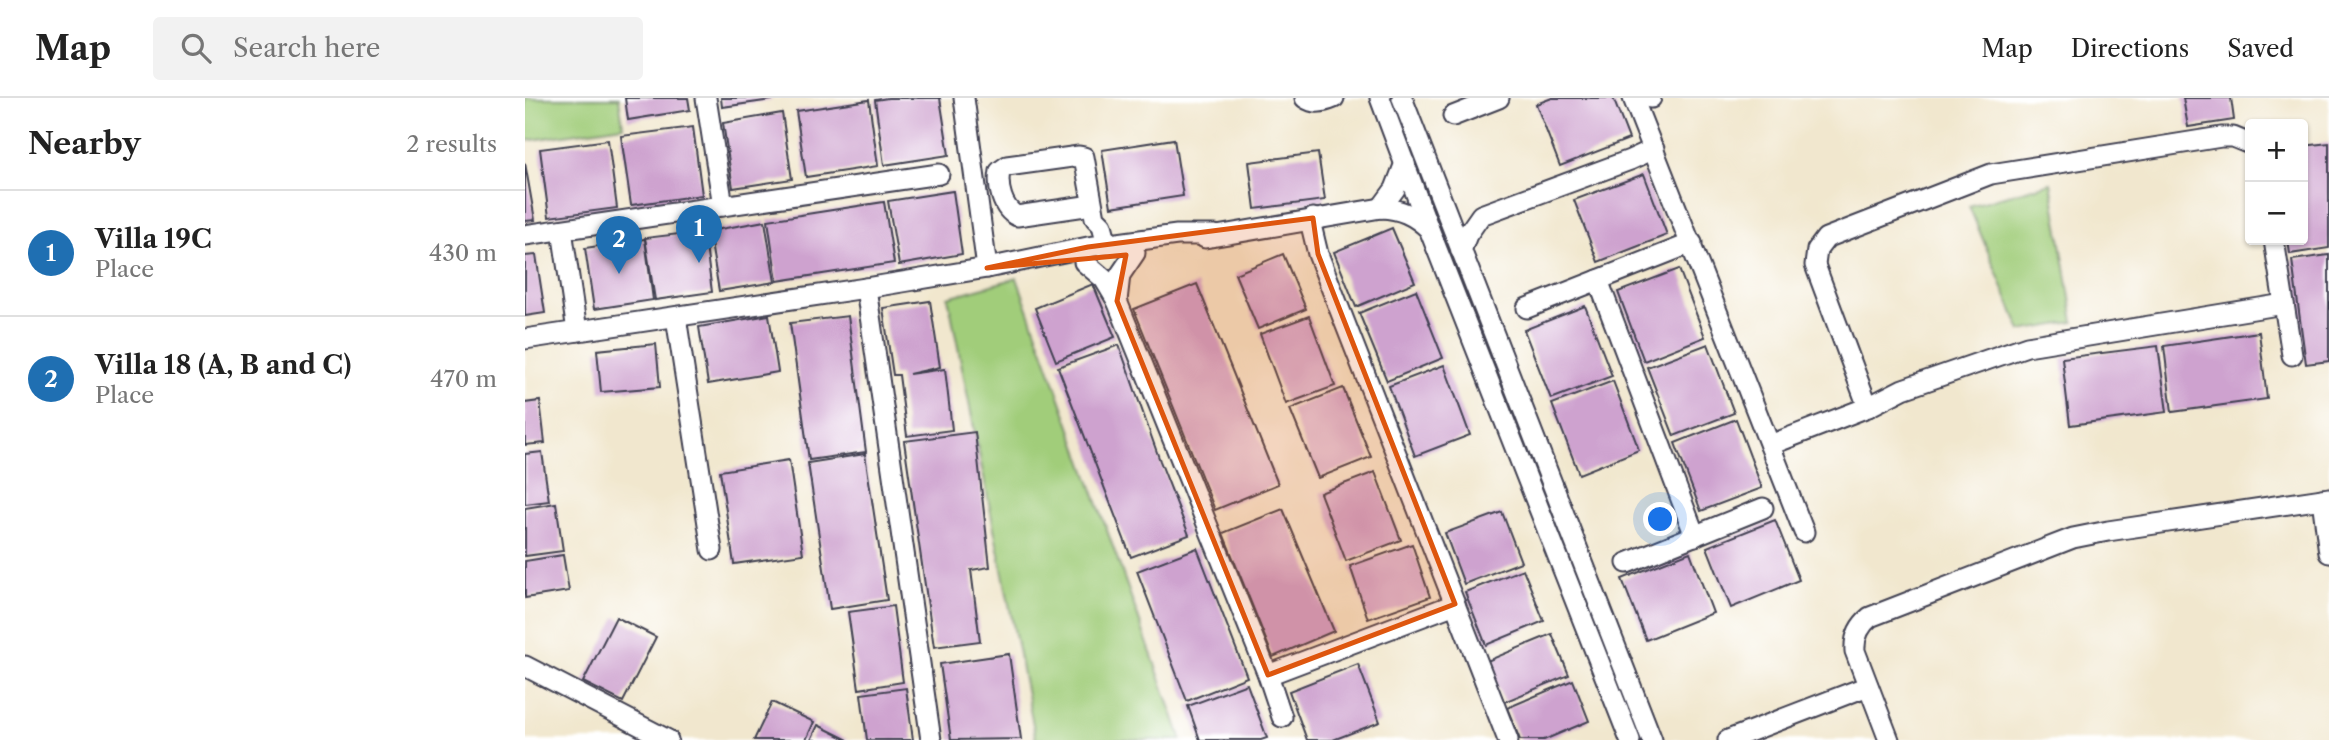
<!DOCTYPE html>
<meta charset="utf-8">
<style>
:root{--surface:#fff;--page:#f2f2f2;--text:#222;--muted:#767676;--line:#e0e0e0;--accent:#1f6fb2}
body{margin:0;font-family:"Libre Caslon Text",serif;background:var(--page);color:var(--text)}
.controls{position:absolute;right:21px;top:21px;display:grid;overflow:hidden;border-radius:7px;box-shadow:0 2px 5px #0004}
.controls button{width:63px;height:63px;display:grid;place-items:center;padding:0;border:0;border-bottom:2px solid var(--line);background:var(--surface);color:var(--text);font:35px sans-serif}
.you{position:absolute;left:1136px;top:422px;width:24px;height:24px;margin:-18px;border:5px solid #fff;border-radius:50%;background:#1a73e8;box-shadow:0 0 0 10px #1a73e833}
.badge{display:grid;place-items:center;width:46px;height:46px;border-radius:50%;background:var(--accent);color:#fff;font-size:23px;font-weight:700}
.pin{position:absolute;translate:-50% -58px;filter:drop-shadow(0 2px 4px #0008)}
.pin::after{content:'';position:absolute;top:37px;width:24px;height:21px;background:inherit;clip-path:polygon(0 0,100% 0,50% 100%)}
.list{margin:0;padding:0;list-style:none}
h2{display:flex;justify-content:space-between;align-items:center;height:91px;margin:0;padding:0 28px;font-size:30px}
h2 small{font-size:23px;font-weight:400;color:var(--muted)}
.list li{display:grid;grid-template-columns:46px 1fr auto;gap:21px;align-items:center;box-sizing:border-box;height:126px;padding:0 28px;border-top:2px solid var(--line)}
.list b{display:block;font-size:26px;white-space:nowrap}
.list p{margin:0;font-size:23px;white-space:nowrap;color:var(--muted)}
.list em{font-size:23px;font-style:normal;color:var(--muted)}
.icon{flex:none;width:38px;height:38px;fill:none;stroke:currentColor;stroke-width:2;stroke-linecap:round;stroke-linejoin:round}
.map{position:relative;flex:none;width:1804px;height:642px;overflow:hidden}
header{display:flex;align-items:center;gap:42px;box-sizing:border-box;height:98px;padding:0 35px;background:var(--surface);border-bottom:2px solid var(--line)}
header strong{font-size:33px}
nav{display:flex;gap:38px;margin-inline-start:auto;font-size:24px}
.search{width:490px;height:63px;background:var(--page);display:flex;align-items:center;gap:18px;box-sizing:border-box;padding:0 24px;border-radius:7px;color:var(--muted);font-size:26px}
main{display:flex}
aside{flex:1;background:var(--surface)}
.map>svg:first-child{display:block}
.green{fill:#a1cd7a;stroke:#62785a;stroke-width:2}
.building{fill:#cea2cf}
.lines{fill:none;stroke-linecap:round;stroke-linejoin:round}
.minor-casing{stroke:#414051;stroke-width:23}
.minor{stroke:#fff;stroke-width:19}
.marked{fill:#de560e;fill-opacity:0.2;stroke:#de560e;stroke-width:5;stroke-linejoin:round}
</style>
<header>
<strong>Map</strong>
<div class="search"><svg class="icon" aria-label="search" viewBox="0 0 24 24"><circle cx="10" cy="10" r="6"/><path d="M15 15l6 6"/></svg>Search here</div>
<nav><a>Map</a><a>Directions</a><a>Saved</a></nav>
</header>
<main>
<aside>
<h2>Nearby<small>2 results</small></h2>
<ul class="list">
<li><span class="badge">1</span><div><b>Villa 19C</b><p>Place</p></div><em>430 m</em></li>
<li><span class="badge">2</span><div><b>Villa 18 (A, B and C)</b><p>Place</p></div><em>470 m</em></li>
</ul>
</aside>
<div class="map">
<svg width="1804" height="642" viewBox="0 0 1804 642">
<rect width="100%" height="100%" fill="#fff"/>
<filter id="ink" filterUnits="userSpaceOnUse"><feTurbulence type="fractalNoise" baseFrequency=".0143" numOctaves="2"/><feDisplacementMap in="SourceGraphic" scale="14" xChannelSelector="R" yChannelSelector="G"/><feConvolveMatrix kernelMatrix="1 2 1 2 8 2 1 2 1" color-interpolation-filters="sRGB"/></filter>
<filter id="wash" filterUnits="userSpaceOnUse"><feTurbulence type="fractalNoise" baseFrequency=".00686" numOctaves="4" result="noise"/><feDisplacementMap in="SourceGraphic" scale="28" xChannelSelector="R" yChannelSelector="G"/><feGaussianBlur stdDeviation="1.57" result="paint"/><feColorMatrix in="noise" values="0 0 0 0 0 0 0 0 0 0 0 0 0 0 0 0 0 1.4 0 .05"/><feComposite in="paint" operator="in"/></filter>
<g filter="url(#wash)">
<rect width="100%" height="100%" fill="#f1e7ce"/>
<g class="green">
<path d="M0,0h94l4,28 -98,15z"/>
<path d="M1526,85l23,139 -53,9 -52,-125z"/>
<path d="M492,180l165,462h-146l-88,-443z"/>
</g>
<g id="blocks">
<g class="building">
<path d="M100,0h63l2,12 -62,10z"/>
<path d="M196,0h51v2l-50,7z"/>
<path d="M363,0h52l9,57 -65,10 -9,-65z"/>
<path d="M1027,0h61l16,41 -69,27 -24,-62z"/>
<path d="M1658,0h48l3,22 -46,7z"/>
<path d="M344,2l9,66 -72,11 -10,-66z"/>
<path d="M257,15l10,66 -59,9 -10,-65z"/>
<path d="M168,29l9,68 -71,10 -10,-69z"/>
<path d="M649,41l9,57 -72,11 -9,-57z"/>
<path d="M83,42l9,68 -68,9 -9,-68z"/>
<path d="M1804,45v105l-39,6 -2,-14h15v-94z"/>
<path d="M793,55l7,47 -70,9 -6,-47z"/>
<path d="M0,65l10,57 -10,1z"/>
<path d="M1119,76l23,61 -69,27 -24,-62z"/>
<path d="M428,93l9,63 -63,11 -11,-64z"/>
<path d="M359,104l10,61 -117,18 -9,-61z"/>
<path d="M240,123l10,61 -56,9 -10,-60z"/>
<path d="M867,130l23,54 -59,25 -22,-55z"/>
<path d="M179,133l8,61 -57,8 -10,-62z"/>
<path d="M120,141l8,61 -59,9 -9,-61z"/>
<path d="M758,156l23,55 -48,20 -23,-55z"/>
<path d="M11,157l9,58 -20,3v-60z"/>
<path d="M1804,157v106l-23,3 -14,-104z"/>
<path d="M1154,171l26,68 -61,24 -26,-69z"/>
<path d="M568,186l22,53 -59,24 -21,-53z"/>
<path d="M672,186l81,200 -63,26 -81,-201z"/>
<path d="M891,192l27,68 -56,23 -28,-68z"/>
<path d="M405,203l10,66 -31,7 36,-5 7,61 -45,6 -8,-61h-6l-10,-67z"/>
<path d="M1060,208l27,70 -61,23 -27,-69z"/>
<path d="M244,217l9,57 -70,12 -9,-57z"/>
<path d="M323,218l18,136 -57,8 -19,-137z"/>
<path d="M784,218l26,70 -49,18 -26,-70z"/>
<path d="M1734,234l8,67 -95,13 -8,-66z"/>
<path d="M131,246l4,43 -59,5 -4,-42z"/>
<path d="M1183,246l26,69 -60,23 -27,-69z"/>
<path d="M594,247l41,116 29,74 -58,22 -73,-190z"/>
<path d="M1633,248l9,66 -97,13 -8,-67z"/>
<path d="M919,267l26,70 -55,21 -26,-70z"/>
<path d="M1088,283l26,69 -60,24 -27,-70z"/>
<path d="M818,290l28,69 -53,21 -28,-69z"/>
<path d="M15,303l5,42 -20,2v-42z"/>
<path d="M1211,321l26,69 -61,23 -26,-68z"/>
<path d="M450,334l15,135 -19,3 9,71 -46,6 -30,-206z"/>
<path d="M17,354l7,49 -24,3v-50z"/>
<path d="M340,356l22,146 -57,9 -22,-146z"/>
<path d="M264,362l14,94 -69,10 -14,-93z"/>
<path d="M850,374l26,68 -55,21 -26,-68z"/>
<path d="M31,405l7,48 -38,5v-48z"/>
<path d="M758,411l51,122 -61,26 -50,-124z"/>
<path d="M977,414l19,50 -57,22 -19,-51z"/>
<path d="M1250,422l24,60 -68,28 -24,-61z"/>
<path d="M887,446l18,53 -62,22 -18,-53z"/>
<path d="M672,450l50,129 -60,24 -50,-130z"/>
<path d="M1165,454l23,61 -67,27 -24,-61z"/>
<path d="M38,457l6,36 -44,7v-37z"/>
<path d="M998,471l21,52 -58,24 -21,-53z"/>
<path d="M368,508l10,76 -44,7 -11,-77z"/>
<path d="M91,519l40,20 -33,65 -40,-20z"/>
<path d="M1027,536l17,41 -65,27 -17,-41z"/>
<path d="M484,556l12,85 -70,1 -11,-76z"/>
<path d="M833,566l22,58 -47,18h-26l-18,-49z"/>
<path d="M1048,582l16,41 -45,19h-24l-13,-32z"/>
<path d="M722,586l20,54 -6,2h-61l-12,-34z"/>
<path d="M381,590l7,52h-46l-6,-46z"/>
<path d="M247,604l42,20 -8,18h-52z"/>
<path d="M293,627l30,15h-37z"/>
</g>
</g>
</g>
<g filter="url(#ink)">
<use href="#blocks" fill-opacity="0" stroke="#414051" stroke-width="2"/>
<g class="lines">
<g class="minor-casing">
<g id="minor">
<path d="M181,0l17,108"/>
<path d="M439,0l23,170"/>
<path d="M780,0c10,7 19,4 29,0"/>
<path d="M855,0l49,131 201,511"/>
<path d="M877,0l250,642"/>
<path d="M1108,0l171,434"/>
<path d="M1125,0h1"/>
<path d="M928,18l46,-18"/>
<path d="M567,107l-75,11c-15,-7 -20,-30 -17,-45l7,-5 72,-10 5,1 11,61 7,7 5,19"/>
<path d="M856,110l14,-19 10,-26"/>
<path d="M788,120l-1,11 6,25 190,486"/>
<path d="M37,132l15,101"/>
<path d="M0,137l414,-61"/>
<path d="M680,140l176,-30c20,1 33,7 48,21"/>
<path d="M1749,142l18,115"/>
<path d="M936,153l6,-16 14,-20 149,-55 24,-11"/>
<path d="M559,164l20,17 13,22 151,374 14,42"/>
<path d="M1073,182l97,256"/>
<path d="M341,190l65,452"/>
<path d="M592,203l3,-26 15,-22"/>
<path d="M1002,210l165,-65"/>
<path d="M151,219l36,233"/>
<path d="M0,241l341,-51 121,-20 101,-21 89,-12h38"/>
<path d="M1343,309l-53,-142 2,-15 9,-12 165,-64 230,-37h12l17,7"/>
<path d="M1245,347l98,-38 35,-18 124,-43 257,-42"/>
<path d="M1797,401l7,54"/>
<path d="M1102,465l136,-55"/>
<path d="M0,568l143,74"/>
<path d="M743,577l187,-71"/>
<path d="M1203,642l140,-54"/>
<path d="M1364,642l-34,-89c-1,-14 4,-25 15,-34l203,-79 35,-7 221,-33"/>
</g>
</g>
<use href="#minor" class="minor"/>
</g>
</g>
<path class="marked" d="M788,120l5,36 137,350 -187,71 -151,-374 9,-46 -139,13 101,-21z"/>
</svg>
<div class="controls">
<button>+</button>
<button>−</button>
</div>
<div class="you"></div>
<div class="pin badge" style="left:174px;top:165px">1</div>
<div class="pin badge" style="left:94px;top:176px">2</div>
</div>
</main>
